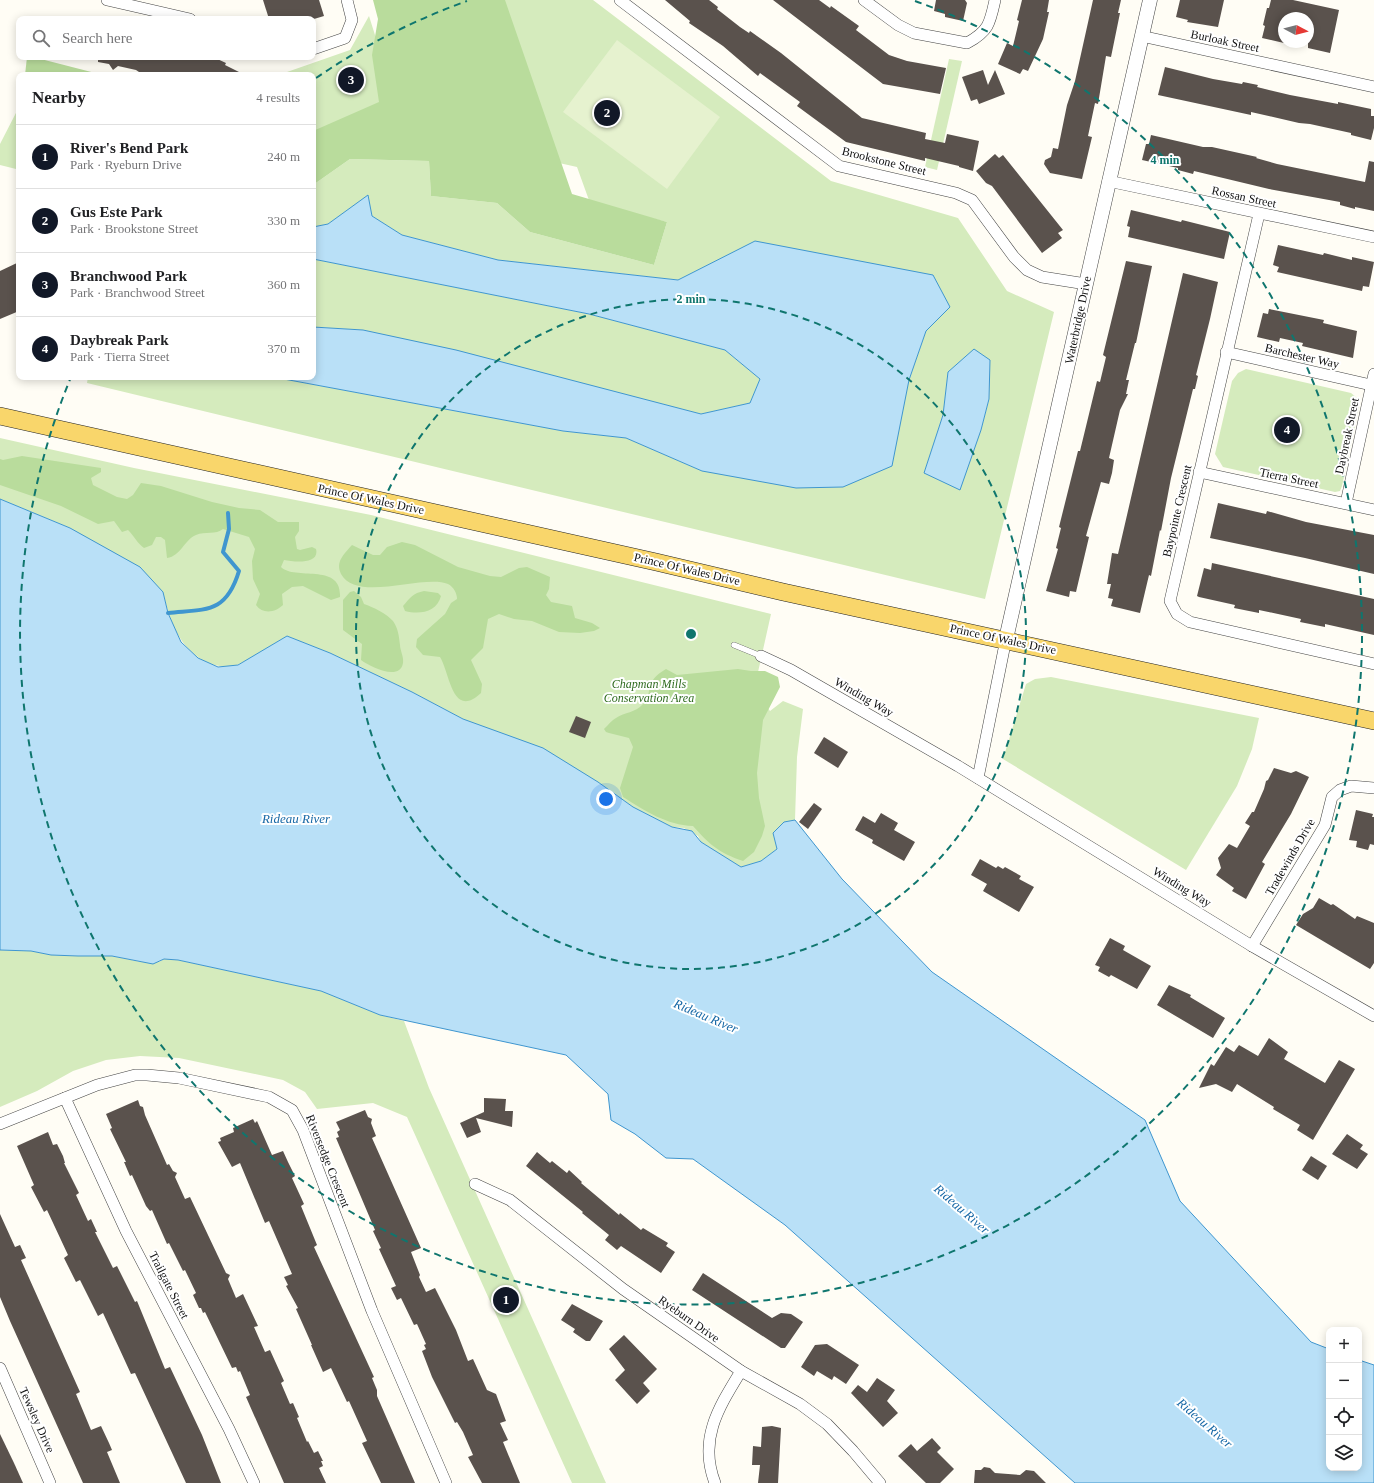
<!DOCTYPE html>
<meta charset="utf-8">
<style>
:root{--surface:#fff;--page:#f2f2f2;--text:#202124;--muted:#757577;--line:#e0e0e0;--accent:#111827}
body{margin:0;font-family:Georgia,serif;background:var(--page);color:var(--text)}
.controls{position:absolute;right:12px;bottom:12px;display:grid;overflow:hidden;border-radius:8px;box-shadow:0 2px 10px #0003}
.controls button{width:36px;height:36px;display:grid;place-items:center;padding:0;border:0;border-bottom:1px solid var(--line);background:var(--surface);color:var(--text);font:20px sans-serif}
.compass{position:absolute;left:1278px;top:12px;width:36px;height:36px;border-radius:50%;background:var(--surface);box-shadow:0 2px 10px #0003;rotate:97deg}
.you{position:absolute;left:606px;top:799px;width:14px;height:14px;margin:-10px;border:3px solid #fff;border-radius:50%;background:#1a73e8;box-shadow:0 0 0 6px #1a73e833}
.badge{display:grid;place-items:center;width:26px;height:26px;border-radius:50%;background:var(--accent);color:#fff;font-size:13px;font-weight:700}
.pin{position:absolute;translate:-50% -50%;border:2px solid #fff;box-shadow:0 1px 4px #0006}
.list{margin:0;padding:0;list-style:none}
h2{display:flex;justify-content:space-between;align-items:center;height:52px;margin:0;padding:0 16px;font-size:17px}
h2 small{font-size:13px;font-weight:400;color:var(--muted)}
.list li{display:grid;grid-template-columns:26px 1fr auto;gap:12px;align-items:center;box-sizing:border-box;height:64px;padding:0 16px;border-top:1px solid var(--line)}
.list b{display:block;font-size:15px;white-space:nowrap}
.list p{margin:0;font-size:13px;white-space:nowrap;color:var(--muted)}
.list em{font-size:13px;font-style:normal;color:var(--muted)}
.icon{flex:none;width:22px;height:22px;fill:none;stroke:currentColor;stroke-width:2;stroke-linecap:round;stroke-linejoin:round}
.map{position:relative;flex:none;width:1374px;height:1483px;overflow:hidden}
.search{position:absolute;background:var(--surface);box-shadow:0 2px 10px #0003;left:16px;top:16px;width:300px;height:44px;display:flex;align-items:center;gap:10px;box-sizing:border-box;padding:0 14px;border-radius:8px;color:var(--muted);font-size:15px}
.panel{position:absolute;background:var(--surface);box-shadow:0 2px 10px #0003;left:16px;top:72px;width:300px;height:308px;border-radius:8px}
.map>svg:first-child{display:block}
.green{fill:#d5ebbd;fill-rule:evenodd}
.forest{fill:#b9dc9c}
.pitch{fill:#e6f2cf}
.water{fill:#b9e0f7;stroke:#3f96cf}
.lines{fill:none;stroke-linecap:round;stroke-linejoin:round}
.stream{stroke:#3f96cf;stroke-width:4}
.building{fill:#5a524d}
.service-casing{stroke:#444;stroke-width:6}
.minor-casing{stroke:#444;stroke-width:12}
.tertiary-casing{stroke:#444;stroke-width:15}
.primary-casing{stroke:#222;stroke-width:18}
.service{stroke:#fff;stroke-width:5.5}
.minor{stroke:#fff;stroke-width:11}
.tertiary{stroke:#fff;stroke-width:14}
.primary{stroke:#f9d66b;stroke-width:17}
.ring{fill:none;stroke:#0f766e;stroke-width:2;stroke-dasharray:7 5}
.labels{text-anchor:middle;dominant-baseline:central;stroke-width:4;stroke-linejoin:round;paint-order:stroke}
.street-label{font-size:12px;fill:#111;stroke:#fff}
.park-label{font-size:12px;font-style:italic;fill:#2f6b1f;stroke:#fff}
.water-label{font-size:13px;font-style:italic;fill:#1768a6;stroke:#fff}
.centre{fill:#0f766e;stroke:#fff;stroke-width:2}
.ring-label{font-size:12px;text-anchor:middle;font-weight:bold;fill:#0f766e;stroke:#fff;stroke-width:4;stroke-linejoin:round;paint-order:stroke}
</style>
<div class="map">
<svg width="1374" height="1483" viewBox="0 0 1374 1483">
<rect width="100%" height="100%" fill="#fffdf5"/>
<g class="green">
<path d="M470,0h123l238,181 127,37 49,73 47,21 -69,287 -898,-216 1,-6h185l290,54 63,7 76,33 207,-91 17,-49 24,-24 -195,-65 -77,38 -180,-20 -96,-25 -30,-19 -4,-20 -40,28 -15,3v-42l37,-26 79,2 2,35 66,7 33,29 124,33 13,-43 -77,-19 -13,-36 -115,-26zM990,360l-1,40 -8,30 -57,43 19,-58 5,-43z"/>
<path d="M369,16l22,70 -1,32 -77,17v-60h-25l-1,-3 63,-22z"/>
<path d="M949,59l13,2 -25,109 -12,-3z"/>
<path d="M19,107v68l-3,-6 -16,-4v-21z"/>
<path d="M313,259l276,55 136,36 35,29 -10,24 -49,11 -338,-84 -50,-3z"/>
<path d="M1246,369l105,24 6,5 2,9 -17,79 -2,5 -5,1 -112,-25 -8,-13 17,-73 6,-8z"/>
<path d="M0,438l134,30 237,47 400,99 -17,76 16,21 13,-10 20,8 -6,48 -2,63 -11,2 -11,11 4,16 -16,12 -20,6 -40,-25 -3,-6 -14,-8 -12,-1 -39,-20 -35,-25 -135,-63 -51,-27 -82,-39 -43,-17c-16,9 -32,21 -48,28 -10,4 -21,3 -30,-1 -30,-13 -39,-42 -46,-71l-93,-64 -70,-29z"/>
<path d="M1051,677l208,41 -7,31 -15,37 -51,84 -183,-111 23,-75 9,-5z"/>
<path d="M0,950l31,1 20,4 27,1h34l29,6h18l5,-3 14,1 143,31 59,24 24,6 25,67 177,395h-34l-165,-366 -34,-14 -56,6 -12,-17 -22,-12 -104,-22 -39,-2 -34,4 -33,11 -36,20 -37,16z"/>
</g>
<g class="forest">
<path d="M373,0h132l67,194 95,28 -13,43 -124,-33 -33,-29 -66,-7 -2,-35 -79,-2 -37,26v-54l66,-29 -7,-47 6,-36z"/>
<path d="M27,57h6l70,18h-78z"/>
<path d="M22,456l79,12v4l-10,6 2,7 24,12 10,2 6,-4 8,-12 20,3 51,16 27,6 21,2 18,12h21v9l-4,6 2,12 3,1 12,-3 4,2c4,16 -22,13 -32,11l-3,7c14,14 61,-5 59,30l-9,3 -28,-14 -11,1 -10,7 1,11c-7,7 -20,10 -27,0l4,-11 -7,-15 -1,-18 3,-12 -6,-12 -26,-8c-7,6 -18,2 -27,6 -12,5 -15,21 -29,23l-2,-18 -4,-3h-5l-4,8 -8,3c-6,-4 -10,-12 -16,-18l-6,2 -8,-11 -16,3 -37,-18 -61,-21v-26l3,1z"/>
<path d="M402,542l13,3 43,22 32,9 11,1 18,-9 8,-1 23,10 -1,12 -3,6 5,7 21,4 3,12 17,5 8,5 -6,3 -14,2 -21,-1 -27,-11 -18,-2 -15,-5 -11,5 -5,29 -12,12 11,24 -1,9c-29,27 -31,-20 -41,-36l-17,-2 -7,-8 1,-8 28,-25 6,-11 6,-4c0,-5 -3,-12 -9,-15 -25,-10 -91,19 -107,-10 -6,-12 3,-20 11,-29l21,10h7l7,-8z"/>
<path d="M354,591l7,6 3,7c9,3 23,10 29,17 5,7 6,15 7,24 0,5 4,12 3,18 -3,19 -34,3 -42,-3l1,-16 -19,-14v-30l7,-8z"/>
<path d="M424,591l14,2 3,3c-4,16 -21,19 -36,15l-2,-5c7,-8 10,-13 21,-15z"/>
<path d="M666,669l11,6 61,-6 13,2h14l13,6 2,10 -17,33 -3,27 -3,26 2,25 6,28 -3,10 -8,16 -11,9c-24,-8 -34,-17 -50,-35 -26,-1 -48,-15 -70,-29l-3,-9 13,-41 -4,-9 -20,-5 -3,-1 -2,-3c4,-4 8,-9 12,-11 9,-6 19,-5 27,-14 11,-12 0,-22 23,-35z"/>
</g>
<path class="pitch" d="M617,40l103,77 -53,72 -104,-77z"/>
<g class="water">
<path d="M368,195l4,21 30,19 96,25 180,20 77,-39 178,34 17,32 -24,24 -17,49 -17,86 -49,21 -47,1 -94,-17 -76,-33 -63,-7 -290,-54h40v-50l50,3 93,20 245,64 49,-11 10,-24 -35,-29 -136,-36 -276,-55v-32l15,-3z"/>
<path d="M974,349l16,11 -1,39 -8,31 -21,60 -36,-17 19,-58 5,-43z"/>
<path d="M0,499l70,29 70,39 23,25 5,21 13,29 17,16 20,9 20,-2 49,-29 43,17 82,39 51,27 80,29 55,34 35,25 39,20 20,4 9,11 40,25 20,-6 16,-12 -4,-16 11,-11 11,-2 47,59 90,93 213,148 35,81 131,141 18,7v119h30v-108l15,5v118h-299l-290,-258 -92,-66 -27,-1 -31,-24 -24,-14 -3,-26 -42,-39 -186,-40 -59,-24 -143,-31 -14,-1 -11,5 -41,-8h-34l-27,-1 -20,-4 -31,-1z"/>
</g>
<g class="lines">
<path class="stream" d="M168,613c38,-4 58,1 71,-42l-16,-19 6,-23 -1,-16"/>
</g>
<g class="building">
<path d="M263,0h56l5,16 -10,3h-45z"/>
<path d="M665,0h44l9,7 -1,2 23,18 9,6 1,-2 31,22 81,65 64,15 -1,6 20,4 2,-9 32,7 -6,30 -14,-4v-1l-34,-8v3l-79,-19 -49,-36 3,-4 -40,-29 -2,3 -35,-30 -34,-23 1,-2z"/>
<path d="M773,0h46l11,8 1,-2 28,20 -3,4 33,25 18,6 39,7 -6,26 -57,-10z"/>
<path d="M936,0h29l2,3 -4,18 -18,-4v-3l-11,-3z"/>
<path d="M1022,0h27l-2,12h2l-6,27 -7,15 -8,17 -5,-2 -3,5 -22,-10 9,-21 6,3 6,-25 -2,-1z"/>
<path d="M1093,0h28l-3,13h2l-9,44 -5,-1 -8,48 -3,-1 -7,33 4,1 -10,42 -32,-6 -6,-9 1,-4 6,-3 2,-9 5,1 9,-44 8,-24z"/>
<path d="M1180,0h44l-6,27 -31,-5 1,-2 -12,-3z"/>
<path d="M1271,0h22l46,10 -9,43 -22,-5v-30h-24v25l-22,-5 3,-12 -2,-1 4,-17h2z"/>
<path d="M98,57h115l13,6 -1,2 20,10h-106v-3l-3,-2 -18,-4 -5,4 -4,-6 -11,-2z"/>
<path d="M1165,67l48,12 29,5 1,-2 15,3 -1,2 33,8 48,9v-2l33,7v7h3v12l-3,12 -20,-5v-2l-41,-9 -11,-1 -48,-11v3l-93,-20z"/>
<path d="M983,70l5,15 7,-15 10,24 -26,10 -2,-5 -6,2 -9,-24z"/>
<path d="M1151,135l52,12h9l45,10 -1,1 21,6 88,18 4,-21 5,1v49l-19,-4v2l-15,-4v-3l-71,-13 -75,-18 -1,3 -15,-4v-2l-36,-8 4,-16h3z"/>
<path d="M995,154l4,4 4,-3 60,75 -5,3 4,5 -20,15 -50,-67 -6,-3 -10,-12z"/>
<path d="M1131,210l50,12 1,-2 48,12 -6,27 -96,-22 2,-10 -3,-1z"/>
<path d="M1278,245l45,10 1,-2 28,7v-3l22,5 -5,25 -6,-1 -1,5 -85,-19 2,-5 -6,-2z"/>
<path d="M1126,261l26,5 -16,77h-1l-9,37h3l-3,14h2l-8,16 -11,48 5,2 -2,13 -3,11 -8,-2 -15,54 3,1 -13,55 -6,-1 -1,6 -23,-6 12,-42 -2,-1 5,-20 -2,-1 19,-76h2l17,-70 3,1 6,-25 -3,-2z"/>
<path d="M19,262v49l-19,8v-48z"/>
<path d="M1183,273l35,9 -8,37 -14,56 2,1 -3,13h-2l-22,89 -10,53 -1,-1 -9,46 -2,-1 -9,38 -29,-7 2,-7 -5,-1 3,-14h-4l5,-31 6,1z"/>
<path d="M1269,309l55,11 -1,3 34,8 -4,27 -51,-12 1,-3 -23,-5 -1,4 -22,-5 6,-24 5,1z"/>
<path d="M1218,503l48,11 1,-3 39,11 68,13v39l-69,-16 -95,-20z"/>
<path d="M1212,563l162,36v36l-49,-11v3l-25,-5 1,-3 -42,-9v3l-25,-5 1,-3 -36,-8 -2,-1 7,-28 7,2z"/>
<path d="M576,716l15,6 -6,16 -16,-6z"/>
<path d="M824,737l24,15 -10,16 -24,-15z"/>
<path d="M1274,768l17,5 5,-2 13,6 -18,37 -29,48 3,2 -19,35 -14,-8 2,-3 -18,-13 5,-7 -3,-10 11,-14 8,4 13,-22 -5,-3 7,-11h2l10,-23 2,-8 2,-1z"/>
<path d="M814,803l8,6 -14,20 -9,-7z"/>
<path d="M1356,810l17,4 -1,3h2v28l-4,-1 -2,6 -12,-3 1,-6 -8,-1z"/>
<path d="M881,813l17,10 -4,7 21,12 -11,19 -32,-18 1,-3 -18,-10 8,-14 12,7z"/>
<path d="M980,859l16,9 2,-2 5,3 2,-2 16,9 -2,3 15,8 -15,25 -36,-21 4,-7 -16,-9z"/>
<path d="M1319,898l12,7 2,-1 22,15 2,-3 17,7v40l-4,6 -74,-44 7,-11 10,-6z"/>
<path d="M1110,938l15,8 -2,4 28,16 -14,23 -26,-14 -2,2 -11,-6 2,-4 -5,-2z"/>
<path d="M1169,985l22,10 -1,2 35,21 -12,20 -56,-33z"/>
<path d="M1269,1038l19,14 -4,7 41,24 14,-23 16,9 -42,71 -16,-10 3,-5 -27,-16 1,-2 -37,-23 -5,8 -16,-8 -17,4 12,-24 3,2 12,-19 8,5 5,-7 19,11z"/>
<path d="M484,1098l22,1 -1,12h8l-1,16 -36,-9 5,14 -14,6 -7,-15 24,-11z"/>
<path d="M138,1100l2,6 3,1 2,8 22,50 2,-1 4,7 4,2 -2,4 10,22 5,-2 36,76 4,2 -2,4 8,19 7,-4 15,32 -4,1 11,25 5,-2 14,31 -3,2 9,21 3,-1 6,14 -2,1 10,24 1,-1 6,12 4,-2 5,10h-2l2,5 -4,2 7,15h-42l-38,-86 4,-2 -10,-24 -2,1 -2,-5 -4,1 -27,-56 -2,1 -2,-5h-2l-6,-13 3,-2 -11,-23 -2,1 -14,-28 -2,1 -15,-34 -2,1 -4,-5 -14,-31 -2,1 -6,-14h2l-16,-33 2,-1 -6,-14z"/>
<path d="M365,1110l3,7 4,2 -1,4 5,13 -4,2 49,110 -10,4 9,23 -1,2 7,15 9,-4 21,42 12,31 5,-2 14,31 9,4 10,27 -6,2 8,17 -5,2 17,41h-38l-14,-26 5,-2 -10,-23 -6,-10 -2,1 -23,-46 -10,-26 4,-2 -2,-4 2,-1 -9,-20 -3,1 -13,-27 -4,2 -6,-12 5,-2 -17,-37 2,-1 -8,-17 2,-1 -39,-92 3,-1 -2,-5 3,-2 -4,-8z"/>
<path d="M253,1119l2,4 2,-2 15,34 11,-4 5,11 7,14 -3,2 12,26 -3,2 16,39 -3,2 60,130 -2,1 5,12v6l38,87h-34l-19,-40 5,-2 -18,-40 -2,1 -16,-34 -8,4 -12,-27h1l-16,-36 2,-1 -12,-22 2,-1 -4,-8 8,-3 -23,-53 -4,2 -25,-60 -8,4 -14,-25 3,-1 -1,-3 14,-6 -1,-4z"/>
<path d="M48,1132l5,13 4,-1 6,12 2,7h-1l15,30 -3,2 12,26 3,-2 6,13h-2l18,36 4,-2 18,36 2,-1 28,68 5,-2 32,68 19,48h-35l-51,-110 -4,1 -28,-61 -5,3 -18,-36 -4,2 -12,-24 4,-3 -21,-45 -3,2 -13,-25 3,-2 -17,-39z"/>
<path d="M1347,1134l16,11 -3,4 8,5 -11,15 -25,-15z"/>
<path d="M537,1152l13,11 2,-2 15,12 2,-3 13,12 -1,1 38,32 1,-2 21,17 2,-2 25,15 -2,3 9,6 -14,21 -40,-27 -4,4 -12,-10 4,-5 -27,-22 1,-1 -57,-46z"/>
<path d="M1311,1156l16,10 -9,14 -16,-10z"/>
<path d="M0,1214l15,33 5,-2 6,13 -5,2 59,132 -4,2 15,36 10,-4 8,17 3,7 -5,2 13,31h-37l-73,-162 -10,-24z"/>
<path d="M703,1273l69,45 9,-5 10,1 12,8 -18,26h-4l-89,-58z"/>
<path d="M572,1304l31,17 -13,20h-4l-13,-9 2,-3 -14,-9z"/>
<path d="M624,1335l33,34 -14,14 7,8 -13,13 -22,-24 10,-10 -16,-21z"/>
<path d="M827,1344l32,21 -13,19 -12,-8 -2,4 -15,-9 -3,5 -13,-9 14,-22z"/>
<path d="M877,1378l18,12 -8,11 11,12 -15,14 -32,-34 7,-8 9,7z"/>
<path d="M772,1426l9,2 -3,55h-20l2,-18h-8l1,-19 8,1 1,-20z"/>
<path d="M0,1434l14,29 9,20h-23z"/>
<path d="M932,1438l9,10 -4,4 17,17 -14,14h-14l-28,-27 13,-12 6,7z"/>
<path d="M984,1467l6,1 5,5 25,2 6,-5 8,1 12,12h-72l1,-13h6z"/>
</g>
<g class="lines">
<g class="service-casing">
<path id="service" d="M734,645l27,11"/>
</g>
<g class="minor-casing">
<g id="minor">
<path d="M107,0l83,19"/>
<path d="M620,0l219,166 117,27 16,7 42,57 13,13 15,7 44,7"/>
<path d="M864,0l34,25 16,8 53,10c22,-12 23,-20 28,-43"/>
<path d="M1141,36l233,51"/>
<path d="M313,49l32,-11 7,-18 -5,-20"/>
<path d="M1108,181l266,56"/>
<path d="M1259,214l-89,387 7,13 13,8 184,42"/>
<path d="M1226,352l145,33"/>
<path d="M1199,472l175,38"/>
<path d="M1346,503l28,-129"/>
<path d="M761,656l30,14 167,96 294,180 122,70"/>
<path d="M978,778l28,-139"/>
<path d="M1252,946l73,-121 7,-28 8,-7 11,-4 23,2"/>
<path d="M65,1098l61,133 103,198 25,54"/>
<path d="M0,1124l97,-39 38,-10h12l32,3 90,19 23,13 11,20 69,181 74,172"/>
<path d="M475,1184l35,16 113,89 118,82 59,33 27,20 26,27 27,32"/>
<path d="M0,1368l50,115"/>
<path d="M715,1483c-17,-44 4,-76 26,-112"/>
</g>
</g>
<g class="tertiary-casing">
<path id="tertiary" d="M1006,639l144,-639"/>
</g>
<g class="primary-casing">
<path id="primary" d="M0,416l656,146 127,30 591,129"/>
</g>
<use href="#service" class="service"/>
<use href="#minor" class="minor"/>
<use href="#tertiary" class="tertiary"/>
<use href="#primary" class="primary"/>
</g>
<g class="ring">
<circle cx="691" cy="634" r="335"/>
<path d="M316 78A671 671 0 0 1 467 1M915 1A671 671 0 1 1 71 377"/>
</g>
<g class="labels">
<g class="street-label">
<text transform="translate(1225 41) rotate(12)">Burloak Street</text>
<text transform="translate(884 161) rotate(14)">Brookstone Street</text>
<text transform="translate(1244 197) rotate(12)">Rossan Street</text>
<text transform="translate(1078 320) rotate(-78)">Waterbridge Drive</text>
<text transform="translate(1302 356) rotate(13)">Barchester Way</text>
<text transform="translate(1347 436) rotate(-78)">Daybreak Street</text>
<text transform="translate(1289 478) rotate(12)">Tierra Street</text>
<text transform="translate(371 499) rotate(12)">Prince Of Wales Drive</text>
<text transform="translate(1177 511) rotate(-77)">Baypointe Crescent</text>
<text transform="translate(687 569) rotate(13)">Prince Of Wales Drive</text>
<text transform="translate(1003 639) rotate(12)">Prince Of Wales Drive</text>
<text transform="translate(864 697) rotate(30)">Winding Way</text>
<text transform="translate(1290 857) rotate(-60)">Tradewinds Drive</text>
<text transform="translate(1182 887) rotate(31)">Winding Way</text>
<text transform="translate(328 1161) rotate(68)">Riversedge Crescent</text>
<text transform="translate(169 1285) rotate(63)">Trailgate Street</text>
<text transform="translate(689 1319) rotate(35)">Ryeburn Drive</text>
<text transform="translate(37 1420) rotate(66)">Tewsley Drive</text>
</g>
<g class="park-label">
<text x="649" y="684">Chapman Mills<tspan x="649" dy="14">Conservation Area</tspan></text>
</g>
<g class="water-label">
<text x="296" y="818">Rideau River</text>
<text transform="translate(706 1016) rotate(23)">Rideau River</text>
<text transform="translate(962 1209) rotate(41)">Rideau River</text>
<text transform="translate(1205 1423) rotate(41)">Rideau River</text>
</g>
</g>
<circle cx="691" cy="634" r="6" class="centre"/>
<g class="ring-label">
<text x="1165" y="164">4 min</text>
<text x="691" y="303">2 min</text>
</g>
</svg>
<div class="controls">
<button>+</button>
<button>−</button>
<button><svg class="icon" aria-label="locate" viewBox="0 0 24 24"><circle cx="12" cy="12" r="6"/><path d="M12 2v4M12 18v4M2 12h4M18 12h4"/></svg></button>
<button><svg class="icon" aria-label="layers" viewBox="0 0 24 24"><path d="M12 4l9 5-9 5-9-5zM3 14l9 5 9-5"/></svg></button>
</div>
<svg class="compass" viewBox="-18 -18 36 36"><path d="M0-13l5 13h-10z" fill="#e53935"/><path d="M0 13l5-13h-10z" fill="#757577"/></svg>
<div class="you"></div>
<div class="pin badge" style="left:506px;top:1300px">1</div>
<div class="pin badge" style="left:607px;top:113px">2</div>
<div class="pin badge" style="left:351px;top:80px">3</div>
<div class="pin badge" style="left:1287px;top:430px">4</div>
<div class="search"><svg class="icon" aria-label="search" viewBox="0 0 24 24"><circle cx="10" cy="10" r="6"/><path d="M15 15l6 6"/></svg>Search here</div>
<section class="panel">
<h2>Nearby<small>4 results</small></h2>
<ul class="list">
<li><span class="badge">1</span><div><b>River's Bend Park</b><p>Park · Ryeburn Drive</p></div><em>240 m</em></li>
<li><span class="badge">2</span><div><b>Gus Este Park</b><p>Park · Brookstone Street</p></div><em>330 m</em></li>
<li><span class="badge">3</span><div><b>Branchwood Park</b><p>Park · Branchwood Street</p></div><em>360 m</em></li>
<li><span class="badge">4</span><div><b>Daybreak Park</b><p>Park · Tierra Street</p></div><em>370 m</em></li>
</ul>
</section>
</div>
